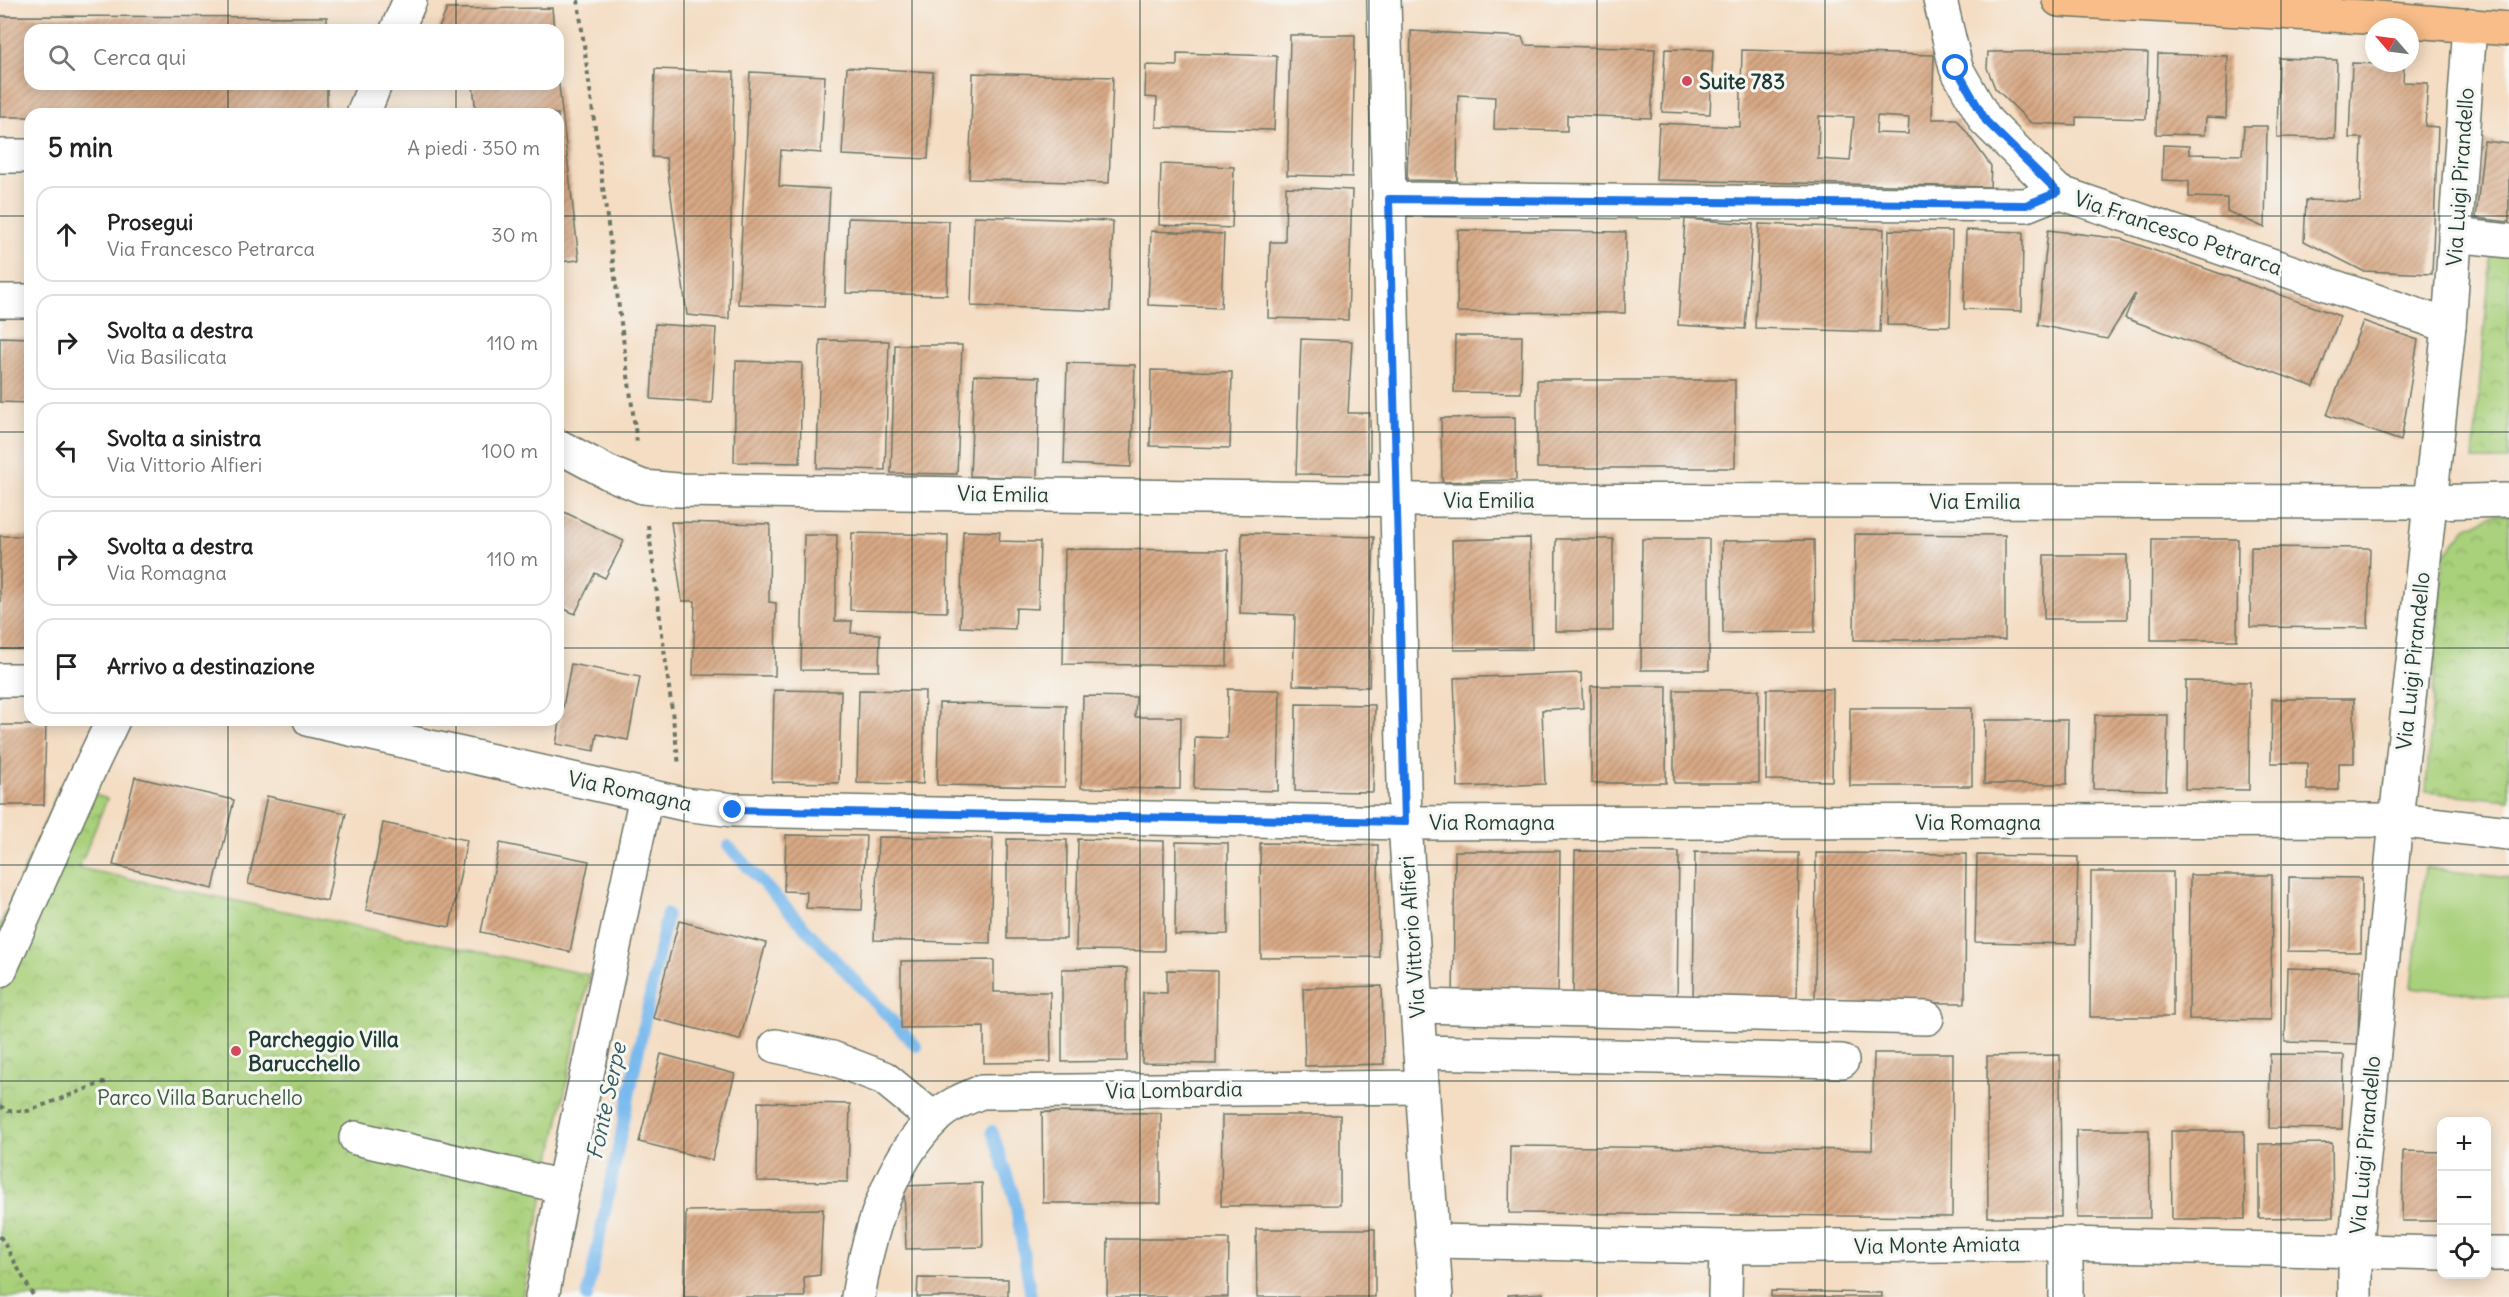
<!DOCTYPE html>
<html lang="it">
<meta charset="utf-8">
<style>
:root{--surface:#fff;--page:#f6f6f6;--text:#222;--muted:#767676;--line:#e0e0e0}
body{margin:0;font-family:Delius,sans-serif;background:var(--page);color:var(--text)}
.controls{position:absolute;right:18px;bottom:18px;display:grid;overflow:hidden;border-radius:12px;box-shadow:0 3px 15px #0003}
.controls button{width:54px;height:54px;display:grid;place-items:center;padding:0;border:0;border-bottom:2px solid var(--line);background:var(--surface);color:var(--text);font:30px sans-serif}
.compass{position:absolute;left:2365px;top:18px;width:54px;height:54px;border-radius:50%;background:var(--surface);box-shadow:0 3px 15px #0003;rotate:298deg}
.stop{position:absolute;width:18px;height:18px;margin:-14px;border:4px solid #1a73e8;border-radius:50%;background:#fff}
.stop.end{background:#1a73e8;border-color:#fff;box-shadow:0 2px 6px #0008}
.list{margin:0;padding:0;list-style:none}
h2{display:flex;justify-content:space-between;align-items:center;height:78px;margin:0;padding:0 24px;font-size:26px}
h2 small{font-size:20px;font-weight:400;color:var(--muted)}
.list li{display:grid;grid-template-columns:39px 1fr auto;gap:18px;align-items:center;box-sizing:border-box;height:96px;margin:0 12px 12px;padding:0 12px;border:2px solid var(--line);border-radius:18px}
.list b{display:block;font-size:22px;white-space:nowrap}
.list p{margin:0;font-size:20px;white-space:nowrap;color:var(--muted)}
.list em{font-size:20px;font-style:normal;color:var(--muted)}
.icon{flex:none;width:33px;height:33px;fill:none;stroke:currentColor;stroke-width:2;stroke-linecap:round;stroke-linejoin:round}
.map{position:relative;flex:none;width:2509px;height:1297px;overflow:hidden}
.search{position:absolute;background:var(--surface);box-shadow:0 3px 15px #0003;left:24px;top:24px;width:540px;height:66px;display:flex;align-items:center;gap:15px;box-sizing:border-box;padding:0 21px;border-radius:18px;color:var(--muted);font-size:22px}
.panel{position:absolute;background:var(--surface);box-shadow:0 3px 15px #0003;left:24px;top:108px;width:540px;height:618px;border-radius:18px}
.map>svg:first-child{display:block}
.park{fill:url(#park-crowns);stroke:#648657;stroke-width:1.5}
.garden{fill:#a9d07a;stroke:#648657;stroke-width:1.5}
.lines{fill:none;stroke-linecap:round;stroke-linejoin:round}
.stream{stroke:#79baee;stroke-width:12}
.building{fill:url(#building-hatch);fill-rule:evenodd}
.minor-casing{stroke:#6a7566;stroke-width:36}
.major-casing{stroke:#6a7566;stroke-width:36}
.path{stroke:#6a7566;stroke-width:4;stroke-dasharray:4.5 4.5;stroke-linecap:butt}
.minor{stroke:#fff;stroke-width:33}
.major{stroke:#f8bd89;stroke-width:33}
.route{stroke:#1a73e8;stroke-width:8}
.grid{fill:none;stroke:#1f3d34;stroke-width:1.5;stroke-opacity:0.55}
.poi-dot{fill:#d1495b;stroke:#f6f6f2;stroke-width:2}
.labels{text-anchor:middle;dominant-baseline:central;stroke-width:6;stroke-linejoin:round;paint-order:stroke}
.poi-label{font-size:21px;font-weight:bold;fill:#1f3d34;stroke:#f6f6f2;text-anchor:start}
.street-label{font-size:21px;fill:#1f3d34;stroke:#f6f6f2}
.park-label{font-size:21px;fill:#3b5a42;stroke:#f6f6f2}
.water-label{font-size:22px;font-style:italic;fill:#365c62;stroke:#f6f6f2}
</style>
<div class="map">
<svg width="2509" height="1297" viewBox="0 0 2509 1297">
<defs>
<pattern id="park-crowns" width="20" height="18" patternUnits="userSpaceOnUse" patternTransform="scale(1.5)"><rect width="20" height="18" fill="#a9d07a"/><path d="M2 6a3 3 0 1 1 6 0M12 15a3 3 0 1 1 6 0" fill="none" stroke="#89aa65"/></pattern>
<pattern id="building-hatch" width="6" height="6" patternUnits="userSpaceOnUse" patternTransform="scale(1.5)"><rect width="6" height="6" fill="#d8a985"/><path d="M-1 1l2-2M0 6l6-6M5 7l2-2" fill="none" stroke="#af8b6e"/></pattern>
</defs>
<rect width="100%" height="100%" fill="#f6f6f2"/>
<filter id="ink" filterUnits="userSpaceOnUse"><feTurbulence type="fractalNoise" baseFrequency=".0167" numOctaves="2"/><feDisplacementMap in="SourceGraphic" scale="12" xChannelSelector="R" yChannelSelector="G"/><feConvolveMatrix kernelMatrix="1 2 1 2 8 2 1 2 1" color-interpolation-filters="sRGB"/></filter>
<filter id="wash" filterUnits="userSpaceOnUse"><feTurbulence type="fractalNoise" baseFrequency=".008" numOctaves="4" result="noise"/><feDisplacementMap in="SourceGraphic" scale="24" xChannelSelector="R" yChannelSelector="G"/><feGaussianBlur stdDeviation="1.35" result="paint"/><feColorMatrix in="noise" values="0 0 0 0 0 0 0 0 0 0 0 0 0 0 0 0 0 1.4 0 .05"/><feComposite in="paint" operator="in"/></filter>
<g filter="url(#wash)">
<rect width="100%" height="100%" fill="#f4ddc3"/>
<g class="park">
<path d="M2491,253l18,1v206h-36z"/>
<path d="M2495,514l14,1v285l-83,-8 17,-235 23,-29z"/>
<path d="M62,783l45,16 -28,69 510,107 -67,322h-522v-371z"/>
</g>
<path class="garden" d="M2425,868l84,10v120l-98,-11z"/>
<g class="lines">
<g class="stream">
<path d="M728,846l188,200"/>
<path d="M992,1131l22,65 17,101"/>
<path d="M587,1297l80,-383"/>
</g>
</g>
<g id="blocks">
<g class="building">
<path d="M552,8l2,22h-116l9,-21z"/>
<path d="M0,16l327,1v13h-297v54h297v30h-297v3h-30z"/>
<path d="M1411,31l111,6 3,8 130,4 -4,69 -84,-3v16l-73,-2 1,-32 -37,-2 -1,86 -50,-1z"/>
<path d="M1290,35h65l-3,142 -65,-2z"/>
<path d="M1665,49l48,1 -3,64 -48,-2z"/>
<path d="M1742,50l192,5 -2,64h25l34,47 -1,21 -334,-7 3,-57 81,4zM1819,116l35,1 -4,44 -32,-2zM1877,116l32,2 -1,16 -32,-1z"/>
<path d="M2077,51l71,2 -2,66 -70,-2v8l-45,-2 -36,-35 -8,-20 1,-16z"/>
<path d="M1177,53l100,3 -3,74 -118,-3 1,-29 -12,-1 1,-32 31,1z"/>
<path d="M2158,54l70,2 -2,62 -20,-1 -1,18 -49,-1z"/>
<path d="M2279,58l58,2 -2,78 -58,-1z"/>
<path d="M2352,63l52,2 -1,17 25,1 -3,43 13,1 -6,147 -69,-3 -59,-30 2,-41 54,2 2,-64h-13z"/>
<path d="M847,67l86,5 -5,87 -86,-4z"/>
<path d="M655,69l79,3 -5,247 -42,-4 -21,-157 -14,-1z"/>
<path d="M750,72l75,4 -4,77 -40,-3 -2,36 51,3 -6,118 -86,-3z"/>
<path d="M973,73l140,4 -4,106 -140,-4z"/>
<path d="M558,77l21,183 -21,2v-148h-82l-3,-30h85z"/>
<path d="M2244,126h23l-2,102 -38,-17v-13l-38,-1v-16l-27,-1 1,-35 26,1v8l53,1z"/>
<path d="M2484,141l25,3v78l-33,-4z"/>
<path d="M1161,164l73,3 -2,61 -73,-3z"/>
<path d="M1286,187l66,3 -4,130 -80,-2 2,-76h15z"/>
<path d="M974,216l139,5 -3,90 -139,-5z"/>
<path d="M848,218l101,3 -2,74 -101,-2z"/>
<path d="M1685,219l68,5 -8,105 -67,-4z"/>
<path d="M1759,224l125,5 -4,103 -125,-4z"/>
<path d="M1458,230l168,2 -1,81 -168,-1z"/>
<path d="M1889,230l63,1 -2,95 -63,-1z"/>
<path d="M1966,230l57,2 -1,79 -58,-2z"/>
<path d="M2048,230l74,9 218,77 -26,71 -189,-69 10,-24 -28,45 -69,-14z"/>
<path d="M1151,231l73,3 -3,74 -73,-3z"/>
<path d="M2363,321l55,19 -17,101 -74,-26z"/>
<path d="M655,324l61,4 -4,75 -61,-4z"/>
<path d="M1455,336h67l-1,57 -67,-1z"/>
<path d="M0,337l30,1v65l-30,-1z"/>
<path d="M1301,339l51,2 -4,72h22v62l-74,-1z"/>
<path d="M820,340l69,1 -4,129 -68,-2z"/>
<path d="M895,345h67l-5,129 -66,-1z"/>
<path d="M736,361l66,2 -2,100 -66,-1z"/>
<path d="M1067,363l68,2 -4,102 -67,-3z"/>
<path d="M1151,370l81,2 -2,76 -80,-2z"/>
<path d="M974,375l66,2 -3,101 -67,-2z"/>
<rect x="1537" y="380" width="198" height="88"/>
<path d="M1515,417l1,63 -74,2 -1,-64z"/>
<path d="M558,509l66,32 -19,37 -10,-5 -20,41 -17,-8z"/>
<path d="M671,522l99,2 -1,78 7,1 -1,73 -82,-1 2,-74h-13z"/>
<path d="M963,531l37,1 -1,9 41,1 -2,67 -22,-1 -1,21 -55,-2z"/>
<path d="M852,533l96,2 -1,77 -97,-2z"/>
<path d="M1242,533l132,4 -5,150 -76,-2 2,-70 -55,-2z"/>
<path d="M1855,534l150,1v105h-151z"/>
<path d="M804,535h33l-2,86h17l-1,12 29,1 -1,37 -78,-1z"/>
<path d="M0,536h30v114l-30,-1z"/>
<path d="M1530,538l2,111 -78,1 -2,-110z"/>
<path d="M1556,539h57v92h-58z"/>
<path d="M1642,539h67v131h-68z"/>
<path d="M2152,539h86l-1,101h-86z"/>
<path d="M1814,540l1,92 -92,1 -1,-92z"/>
<path d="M2251,547l119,1 -2,80 -118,-1z"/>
<path d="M1065,549l163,1 -1,116 -164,-2z"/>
<rect x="2044" y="555" width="83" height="64"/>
<path d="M571,664l69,13 -12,63 -31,-6 -3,17 -38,-7z"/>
<path d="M1581,673l2,35 -41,2 3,74 -87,3 -4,-109z"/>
<path d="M2186,681l64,1 -1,108 -64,-1z"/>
<path d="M1591,686h76l-1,97h-75z"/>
<path d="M1228,689l52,1 -2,101 -84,-2 1,-52 32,1z"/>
<path d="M1767,689h66l-1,92 -66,-1z"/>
<path d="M774,690l67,1 -2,92 -67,-1z"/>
<path d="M859,690l66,1 -2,93 -66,-1z"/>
<rect x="1674" y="690" width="85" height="93"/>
<path d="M1083,696l53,1 -1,20h46l-1,72 -99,-1z"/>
<path d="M2272,699h82v64h-15v27h-32v-27h-36z"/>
<path d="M939,703l127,2 -1,82 -128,-2z"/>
<path d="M1296,704l79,1 -2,87 -78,-1z"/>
<rect x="1850" y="708" width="122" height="78"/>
<path d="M2095,715h73l-2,75 -73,-1z"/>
<path d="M1985,720h83l-1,64h-83z"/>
<path d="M0,725h46l-2,80h-44z"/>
<path d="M135,777l99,23 -21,89 -100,-24z"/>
<path d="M267,796l79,17 -19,88 -79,-17z"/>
<path d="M383,823l84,17 -17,87 -84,-17z"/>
<path d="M786,835l80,1 -4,74 -56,-2 1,-16 -23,-1z"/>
<path d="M878,837l115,1 -3,105 -116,-3z"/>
<path d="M1007,839l60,1 -1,99h-59z"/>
<path d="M1078,839l86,2v110l-88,-1z"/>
<path d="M1176,842l52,1v91l-53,1z"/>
<path d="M500,843l89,18 -19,91 -89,-20z"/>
<path d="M1260,843l118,2 1,112 -118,1z"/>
<path d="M1455,851h105l-2,149h-105z"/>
<path d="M1575,851l104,1 -2,149 -104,-1z"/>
<path d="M1695,852l104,1 -2,149 -104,-1z"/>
<path d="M1816,853l150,1 -1,149 -150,-1z"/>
<path d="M1977,855l101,2 -2,87 -101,-2z"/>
<path d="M2091,872h82v145h-83z"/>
<path d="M2190,875h82l-1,145 -82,-1z"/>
<path d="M2289,877l73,1 -1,74 -73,-1z"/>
<path d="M679,921l87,22 -26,97 -87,-22z"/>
<path d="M994,960v32h56l1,70 -67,1v-36l-83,1v-67z"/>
<path d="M1127,968v93l-65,1v-93z"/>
<path d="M2287,968l73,2 -2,74 -73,-2z"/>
<path d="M1167,970l50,1 -1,93 -74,-1 1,-71 24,1z"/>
<path d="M1382,986l2,78 -79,2 -2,-78z"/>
<path d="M1874,1053h79l-1,164 -443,-4 1,-67 362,4z"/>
<path d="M661,1054l74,20 -23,86 -73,-18z"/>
<path d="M2270,1054l74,1 -2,74 -73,-1z"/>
<path d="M2060,1055l1,162h-73l-1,-161z"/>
<path d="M758,1102l92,2 -2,78 -91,-1z"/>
<path d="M1042,1112l119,1v90h-118z"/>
<path d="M1222,1115h118v90l-119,1z"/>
<path d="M2076,1130h73l1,88h-73z"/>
<path d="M2171,1131h73l1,88h-73z"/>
<path d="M2332,1143l1,74 -74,1v-74z"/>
<path d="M2403,1151l39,1v69h-40z"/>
<path d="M982,1183l1,64 -77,2 -2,-63z"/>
<path d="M823,1209l-3,66 -16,2 1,20h-121l2,-86z"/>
<path d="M1256,1229h119v68h-118z"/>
<path d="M1108,1239h121l-1,58h-121z"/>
<path d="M918,1278l90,1v18h-91z"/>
<path d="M1771,1291l111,2v4h-111z"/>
<path d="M1543,1293l1,4h-36v-2z"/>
</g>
</g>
</g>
<g filter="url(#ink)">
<use href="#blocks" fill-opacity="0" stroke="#6a7566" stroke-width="1.5"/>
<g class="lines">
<g class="minor-casing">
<g id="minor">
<path d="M1384,0l21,823 31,474"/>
<path d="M1940,0l16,68 30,53 72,71 391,134"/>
<path d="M397,30l13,-30"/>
<path d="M363,114l12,-30"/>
<path d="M0,156h30"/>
<path d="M1389,199l637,6 32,-13"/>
<path d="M2455,235l54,6"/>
<path d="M0,301h30"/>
<path d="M558,446l51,27 34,14 35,3 741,10 1011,2 79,-2"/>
<path d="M0,680h30"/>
<path d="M310,720l374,84 49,6 672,13 991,-3 113,13"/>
<path d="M0,970l80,-181 33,-69"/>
<path d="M1417,1006l510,12"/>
<path d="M776,1046l56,12 52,20 50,41"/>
<path d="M1420,1052l422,9"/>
<path d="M356,1138l207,49"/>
<path d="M1432,1241l294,6 340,-3 376,9"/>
<path d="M2486,1254h23"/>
<path d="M542,1297l21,-110 83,-391"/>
<path d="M858,1297c10,-62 30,-132 75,-177 13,-14 31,-21 48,-28l441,-5"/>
<path d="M1725,1297l1,-50"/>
<path d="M2066,1297v-53"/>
<path d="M2355,1297v-46l41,-431 53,-494 21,-301"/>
</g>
</g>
<g class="major-casing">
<path id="major" d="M2059,0l307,17 143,12"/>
</g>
<g class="path">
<path d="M578,0l59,443"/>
<path d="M648,525l31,240"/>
<path d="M0,1106l8,5h20l82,-31"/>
<path d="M0,1236l34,61"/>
</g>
<use href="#minor" class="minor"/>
<use href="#major" class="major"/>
</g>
</g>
<g class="lines" filter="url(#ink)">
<path class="route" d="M733,810l672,12 -16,-623 637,6 32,-13 -72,-71 -30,-53"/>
</g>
<path class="grid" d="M228,0v30M456,0v30M684,0v1297M912,0v1297M1140,0v1297M1369,0v1297M1597,0v1297M1825,0v1297M2053,0v1297M2281,0v1297M228,84v30M456,84v30M0,216h30M558,216h1951M0,432h30M558,432h1951M0,648h30M558,648h1951M228,720v577M456,720v577M0,865h2509M0,1081h2509"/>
<g class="poi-dot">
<circle cx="1687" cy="81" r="6"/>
<circle cx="236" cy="1051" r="6"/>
</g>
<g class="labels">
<g class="poi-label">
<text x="1699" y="81">Suite 783</text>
<text x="248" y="1039">Parcheggio Villa<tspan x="248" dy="24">Barucchello</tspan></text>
</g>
<g class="street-label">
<text transform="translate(2460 177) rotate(-86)">Via Luigi Pirandello</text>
<text transform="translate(2178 233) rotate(19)">Via Francesco Petrarca</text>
<text transform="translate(1003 494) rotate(1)">Via Emilia</text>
<text x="1489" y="500">Via Emilia</text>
<text x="1975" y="501">Via Emilia</text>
<text transform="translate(2413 661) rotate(-84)">Via Luigi Pirandello</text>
<text transform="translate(630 791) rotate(12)">Via Romagna</text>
<text x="1492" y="822">Via Romagna</text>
<text x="1978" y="822">Via Romagna</text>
<text transform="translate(1412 937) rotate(-94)">Via Vittorio Alfieri</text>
<text transform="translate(1174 1090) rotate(-1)">Via Lombardia</text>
<text transform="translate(2365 1145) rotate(-85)">Via Luigi Pirandello</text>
<text transform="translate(1937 1245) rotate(-1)">Via Monte Amiata</text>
</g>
<g class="park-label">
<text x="200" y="1097">Parco Villa Baruchello</text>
</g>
<g class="water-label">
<text transform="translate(606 1101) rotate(-78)">Fonte Serpe</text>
</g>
</g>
</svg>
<div class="controls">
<button>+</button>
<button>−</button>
<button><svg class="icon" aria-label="locate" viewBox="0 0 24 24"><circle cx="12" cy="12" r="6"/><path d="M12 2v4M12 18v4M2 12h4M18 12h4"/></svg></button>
</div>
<svg class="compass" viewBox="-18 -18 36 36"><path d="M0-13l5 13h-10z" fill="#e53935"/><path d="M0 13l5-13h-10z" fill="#767676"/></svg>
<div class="stop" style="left:1956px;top:68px"></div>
<div class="stop end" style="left:733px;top:810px"></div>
<div class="search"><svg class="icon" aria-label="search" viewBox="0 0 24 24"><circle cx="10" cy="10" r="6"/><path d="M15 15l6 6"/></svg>Cerca qui</div>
<section class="panel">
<h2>5 min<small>A piedi · 350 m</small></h2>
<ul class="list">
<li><svg class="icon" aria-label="ahead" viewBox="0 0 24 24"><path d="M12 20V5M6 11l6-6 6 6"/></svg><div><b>Prosegui</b><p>Via Francesco Petrarca</p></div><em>30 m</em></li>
<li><svg class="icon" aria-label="right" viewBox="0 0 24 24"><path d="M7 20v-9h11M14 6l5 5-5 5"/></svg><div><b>Svolta a destra</b><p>Via Basilicata</p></div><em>110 m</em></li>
<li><svg class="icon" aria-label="left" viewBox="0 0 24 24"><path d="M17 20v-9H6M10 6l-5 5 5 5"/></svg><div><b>Svolta a sinistra</b><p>Via Vittorio Alfieri</p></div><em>100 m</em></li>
<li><svg class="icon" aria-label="right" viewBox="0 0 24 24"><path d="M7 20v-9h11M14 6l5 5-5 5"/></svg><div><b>Svolta a destra</b><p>Via Romagna</p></div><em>110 m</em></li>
<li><svg class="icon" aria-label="arrive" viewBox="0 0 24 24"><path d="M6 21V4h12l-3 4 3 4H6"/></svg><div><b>Arrivo a destinazione</b></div></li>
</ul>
</section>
</div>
